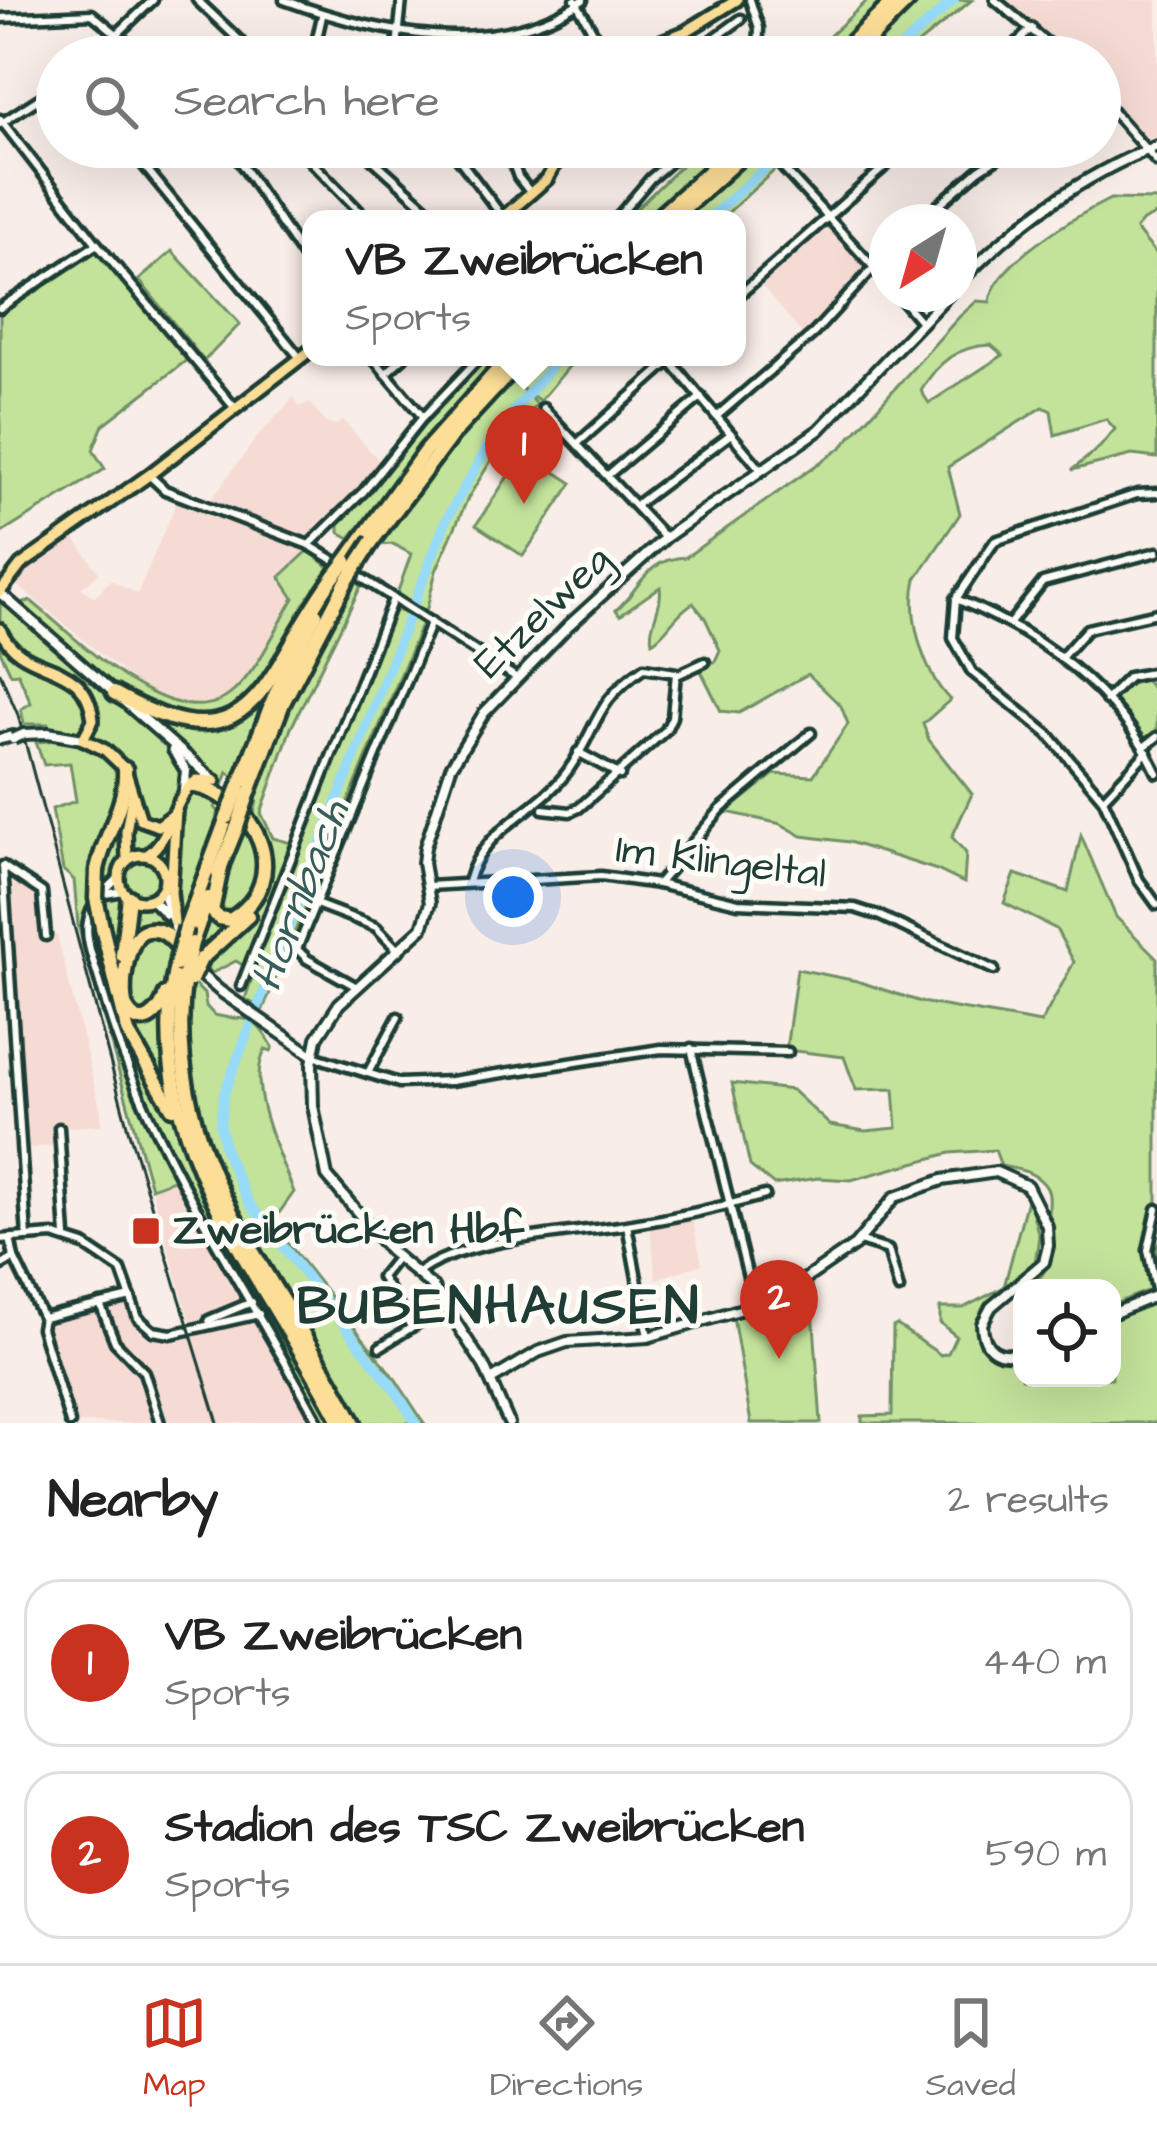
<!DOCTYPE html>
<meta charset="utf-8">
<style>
:root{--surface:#fff;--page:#f2f2f2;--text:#222;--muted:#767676;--line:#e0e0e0;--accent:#c8321e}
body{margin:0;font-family:"Architects Daughter",sans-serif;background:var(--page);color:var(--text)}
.controls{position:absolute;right:36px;bottom:36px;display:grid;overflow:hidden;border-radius:24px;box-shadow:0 12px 48px #0002}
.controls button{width:108px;height:108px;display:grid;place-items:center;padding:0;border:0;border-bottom:3px solid var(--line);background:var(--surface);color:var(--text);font:60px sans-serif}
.compass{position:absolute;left:869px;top:204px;width:108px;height:108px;border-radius:50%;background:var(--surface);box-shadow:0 12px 48px #0002;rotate:217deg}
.you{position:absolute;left:513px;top:897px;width:42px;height:42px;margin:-30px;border:9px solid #fff;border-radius:50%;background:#1a73e8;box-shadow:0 0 0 18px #1a73e833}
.badge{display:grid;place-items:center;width:78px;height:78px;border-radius:50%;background:var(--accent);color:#fff;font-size:39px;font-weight:700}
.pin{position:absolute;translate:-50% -99px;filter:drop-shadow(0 3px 6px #0008)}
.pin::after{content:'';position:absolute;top:63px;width:42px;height:36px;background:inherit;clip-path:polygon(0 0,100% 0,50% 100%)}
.popup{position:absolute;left:302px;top:210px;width:444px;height:156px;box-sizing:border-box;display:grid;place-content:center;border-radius:24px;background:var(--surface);filter:drop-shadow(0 3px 9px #0005);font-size:39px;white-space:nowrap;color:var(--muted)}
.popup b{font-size:45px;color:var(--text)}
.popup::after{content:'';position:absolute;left:50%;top:100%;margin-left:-24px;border:24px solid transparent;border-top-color:var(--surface)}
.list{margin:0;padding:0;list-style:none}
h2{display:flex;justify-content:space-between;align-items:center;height:156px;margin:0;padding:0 48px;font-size:51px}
h2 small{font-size:39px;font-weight:400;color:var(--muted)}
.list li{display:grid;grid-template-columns:78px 1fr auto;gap:36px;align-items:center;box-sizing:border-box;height:168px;margin:0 24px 24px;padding:0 24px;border:3px solid var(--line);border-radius:36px}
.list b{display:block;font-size:45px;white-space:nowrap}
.list p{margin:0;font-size:39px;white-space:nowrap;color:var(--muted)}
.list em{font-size:39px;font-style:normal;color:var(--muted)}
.icon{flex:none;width:66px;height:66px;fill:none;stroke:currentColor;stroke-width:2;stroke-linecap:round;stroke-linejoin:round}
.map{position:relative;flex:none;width:1157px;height:1423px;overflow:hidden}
.search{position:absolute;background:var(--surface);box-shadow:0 12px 48px #0002;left:36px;right:36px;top:36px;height:132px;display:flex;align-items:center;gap:30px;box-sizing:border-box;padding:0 42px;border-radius:66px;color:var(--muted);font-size:45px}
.sheet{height:540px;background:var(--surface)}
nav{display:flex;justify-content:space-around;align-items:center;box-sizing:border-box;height:168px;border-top:3px solid var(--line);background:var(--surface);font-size:33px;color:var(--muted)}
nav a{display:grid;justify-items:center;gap:6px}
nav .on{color:var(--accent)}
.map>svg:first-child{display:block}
.built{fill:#f5dbd4}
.green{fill:#c3e29a;stroke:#719067;stroke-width:3;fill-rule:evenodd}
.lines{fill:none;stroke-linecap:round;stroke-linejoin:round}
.river{stroke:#97dbf9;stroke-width:10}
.minor-casing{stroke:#1f3d34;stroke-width:15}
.tertiary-casing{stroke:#1f3d34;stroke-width:16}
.secondary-casing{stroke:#1f3d34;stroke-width:16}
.primary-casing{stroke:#1f3d34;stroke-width:18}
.motorway-casing{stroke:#1f3d34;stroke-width:21}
.minor{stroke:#fdfcf7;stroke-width:6}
.tertiary{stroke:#fdfcf7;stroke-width:8}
.secondary{stroke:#fdfcf7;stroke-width:8}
.primary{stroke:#fdde96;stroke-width:9}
.motorway{stroke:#fdde96;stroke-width:12}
.rail{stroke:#1f3d34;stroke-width:3}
.secondary-bridge-casing{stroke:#1f3d34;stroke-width:16;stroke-linecap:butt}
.motorway-bridge-casing{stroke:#1f3d34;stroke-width:21;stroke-linecap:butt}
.secondary-bridge{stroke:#fdfcf7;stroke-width:8}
.motorway-bridge{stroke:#fdde96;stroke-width:12}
.poi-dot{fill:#c8321e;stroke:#fdfcf7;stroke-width:4.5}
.labels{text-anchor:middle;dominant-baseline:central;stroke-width:10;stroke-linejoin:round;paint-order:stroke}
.street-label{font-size:42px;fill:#1f3d34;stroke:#fdfcf7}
.poi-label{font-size:42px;font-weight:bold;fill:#1f3d34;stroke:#fdfcf7;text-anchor:start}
.water-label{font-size:45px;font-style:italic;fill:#375d5b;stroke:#fdfcf7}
.district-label{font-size:54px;font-weight:bold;letter-spacing:3px;fill:#1f3d34;stroke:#fdfcf7}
</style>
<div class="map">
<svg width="1157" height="1423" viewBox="0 0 1157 1423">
<rect width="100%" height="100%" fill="#f9ede7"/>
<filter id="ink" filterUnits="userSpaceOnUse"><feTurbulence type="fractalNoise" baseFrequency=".00833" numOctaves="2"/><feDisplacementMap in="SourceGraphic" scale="24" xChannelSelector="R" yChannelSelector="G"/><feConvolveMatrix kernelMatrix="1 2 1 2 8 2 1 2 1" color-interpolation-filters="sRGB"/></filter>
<g filter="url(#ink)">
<g class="built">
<path d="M1002,0h155v141l-10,-2 -47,-52v-30h-28l-27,-26z"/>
<path d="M827,225l42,42 -1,4 -65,64 -43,-52z"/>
<path d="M294,397l5,9 11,-3 16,20 10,2 7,-5 39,44 -25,29 -52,45 -96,-36 49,-66z"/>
<path d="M179,497l126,50 19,17 -79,129 -52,21 -46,-22 -134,-110 58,-49 28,40 -18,15 14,9 16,-17 26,14z"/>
<path d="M16,881l22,13 4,43 15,-2 44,177v13l-46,3v17l-30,4 -18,-254z"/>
<path d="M184,1176l50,78 90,169h-249l-30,-96 3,-3 80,-22 5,17 17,17 22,4 22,-5 -43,-147z"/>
<path d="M692,1218l10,46 -46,15 -6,-53z"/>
</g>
<g class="green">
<path d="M868,0h104l-70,57h-95z"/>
<path d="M801,147l-19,17 -14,-13 11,15 -58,53h-95l73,-71z"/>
<path d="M1110,199l47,1v14l-14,7 -7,8 21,26v203l-25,-3 -60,15 28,-23 15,-18 -9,-10 -51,16 -4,-24 -8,-4 -95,60 12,47 -44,65c-9,37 7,93 34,121l-27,24 6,16 43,54 -20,43 14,16 -2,30 -27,-13 -88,-28 -47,-6 -21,-12 -54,-12 47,-38 39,2 35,-52 -7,-18 -33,-32 -69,39 -18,-2 -20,-40 14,-10 5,-11 -15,-32 -12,-15c-18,10 -27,32 -41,39 -4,-17 11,-35 8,-55l-40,28 -4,-5c25,-21 28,-51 70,-53l156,-110 117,-130 18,-16 13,1c3,-38 86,-86 120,-103zM991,345l12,10 -74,48 -8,-12c16,-29 37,-45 70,-46z"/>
<path d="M98,250l89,110 -84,65 -10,25 12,19 -105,65v-221z"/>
<path d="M172,251l68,73 -36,37 -65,-81z"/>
<path d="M489,357h88l-37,44 -20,-14 17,17 -40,47 -29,47 -32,73 -10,41 -29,-18 14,-40 -18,-10 -15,1 -21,-16 -7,9 -11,-6v-10l100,-117z"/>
<path d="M524,452l48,31 -49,73 -47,-31z"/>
<path d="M309,550l42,36 4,-6 6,6 -70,142 -30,85 12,25 29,8 91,-238 29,15 -159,386 -18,-10 16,-48 -8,2 -9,13 -8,-5 -24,12 -9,-9 -22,-50 -13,43 36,37 2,12 8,9c35,8 36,-6 59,32l-2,4 -5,-2c-22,34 14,108 28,143l-22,31 124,157 28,43h-100l-90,-169 -26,-32 -24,-46 -33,12 -73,-263 -4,-45 -11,-10 -11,-61 24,-8 -6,-38 -26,2 -8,-23 12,-1v-17h-24l-3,-15 10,-6 -13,-30 -7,1 -11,-23v-51l13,11 7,-8 11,-2c44,35 146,143 203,90 26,-24 42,-63 60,-93l-14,-21zM228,772l29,29 -9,35 -33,-28z"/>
<path d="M1145,680l12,13v37l-11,8 -33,-41 10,-11z"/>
<path d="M1081,835l35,82 41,41v329l-45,18v-17h-83c30,-23 21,-46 20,-78 0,-9 2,-18 -5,-26 -12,-14 -28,-15 -43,-18l-6,-16 -45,3 -99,27 -33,-2 -44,7 -24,-19 -18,-83 60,7 38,35 35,6 32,-3 -3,-39 -38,1 -12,-33 -58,-7 11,-81 60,12 64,21 120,21 33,-61 -18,-33 -52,-26 11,-29 53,18z"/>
<path d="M1028,1196l11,40 -4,28c-25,24 -71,42 -54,83l18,13 23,-3v21h90v-58l45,-19v122h-295v-7l30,-1 1,-88 4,-2 44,30 7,-2 8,-17 -16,-13v-15h23l41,-21z"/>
<path d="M811,1282l10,141h-70l-18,-106 52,-17z"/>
</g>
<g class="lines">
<g class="river">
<path d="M890,57l64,-57"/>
<path d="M708,219l81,-72"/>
<path d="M416,1423l-21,-33 -146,-187 -24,-52 -5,-27 4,-30 223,-576 51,-89 62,-72"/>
</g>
<g class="minor-casing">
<g id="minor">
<path d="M197,0l60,57"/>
<path d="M284,0c93,34 211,60 299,0"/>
<path d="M575,0l32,57"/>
<path d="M750,0l9,28 -1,29"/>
<path d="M995,0l69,57"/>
<path d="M0,18l92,-4 53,43"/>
<path d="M474,35l6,22"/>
<path d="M676,36l11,21"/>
<path d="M93,57l60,-57"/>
<path d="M308,57l7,-10 7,-31"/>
<path d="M396,57l6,-57"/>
<path d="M689,57l52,-38"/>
<path d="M1003,57l29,-29"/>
<path d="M1100,97l57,65"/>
<path d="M0,119l97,125 137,163"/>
<path d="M0,124l57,-37"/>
<path d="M129,147l171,211"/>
<path d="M230,147l81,121"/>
<path d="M297,147l70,72"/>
<path d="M359,147l80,72"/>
<path d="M450,147l52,69"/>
<path d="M507,147l11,30 12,15"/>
<path d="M783,168l104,114"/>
<path d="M616,219l34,-40 37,-32"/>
<path d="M919,222l60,-52 35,-23"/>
<path d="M897,294l25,29"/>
<path d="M737,297l170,-150"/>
<path d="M0,308l97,-64"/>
<path d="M372,357l51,60"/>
<path d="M667,357l94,113"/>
<path d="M385,374l19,-17"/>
<path d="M543,408l122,130"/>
<path d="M717,416l97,-83 73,-80"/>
<path d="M578,443l91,-81"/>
<path d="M149,475l16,15 144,55 31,19"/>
<path d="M608,475l93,-78"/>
<path d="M1157,493l-20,1 -142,47 -39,58 -3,39 19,34 76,62 55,65 36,81 18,25"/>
<path d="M636,505l95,-71"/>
<path d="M309,545l55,-54 59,-74 57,-60"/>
<path d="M351,571l166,107"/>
<path d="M956,599c82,33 162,91 201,174"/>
<path d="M1011,622l32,-40 114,-30"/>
<path d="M1061,658l26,-29 70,-16"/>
<path d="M677,675l28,-13"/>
<path d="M1106,700l23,-23 28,-5"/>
<path d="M1144,747l13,-10"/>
<path d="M578,752l42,23"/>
<path d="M1103,799l44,-47"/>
<path d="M3,866l24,371"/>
<path d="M3,866l39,26 4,44"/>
<path d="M119,877c-12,13 -28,25 -31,44 -4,19 7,43 12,62 43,160 141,295 219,440"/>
<path d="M468,882c14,-55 68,-68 99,-110 32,-44 25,-69 77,-104l32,5 -4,44 -6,13 -87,78 -9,4 -27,-3"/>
<path d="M658,884l63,-75 90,-76"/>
<path d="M428,886l173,-10 57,8 80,19 117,5 25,8 114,54"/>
<path d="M106,894l17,-3"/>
<path d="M316,904l60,23 23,24"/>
<path d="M241,986l152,-387"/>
<path d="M357,987l-50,-28 -10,-10 134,-327"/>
<path d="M691,1048l64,257"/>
<path d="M313,1056l86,27 52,-2 210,-32 127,3"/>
<path d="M369,1071l29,-54"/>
<path d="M59,1128l7,108"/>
<path d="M1157,1209l-9,41 9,44"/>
<path d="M627,1225l21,112"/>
<path d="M10,1238l4,20 29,60 -2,10 29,95"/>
<path d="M0,1239l53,-4 31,10 37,25 17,48 15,13 18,3 88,-20"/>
<path d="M859,1241l29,9 11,39"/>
<path d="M397,1257l-16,20 29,48"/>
<path d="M0,1266l14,-8"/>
<path d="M417,1274c41,-35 156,-41 210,-49 47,-7 92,-17 138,-30"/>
<path d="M100,1304l15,38 29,30 16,51"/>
<path d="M43,1318l88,-21"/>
<path d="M209,1320l43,-18"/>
<path d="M380,1347l66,-41"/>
</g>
</g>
<g class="tertiary-casing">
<g id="tertiary">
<path d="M959,283c55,-58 123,-108 198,-137"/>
<path d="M162,891l17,47"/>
<path d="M151,899l15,15"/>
<path d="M193,968l27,23 92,64"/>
<path d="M1112,1314l45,-19"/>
<path d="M491,1380l47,-28 29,-10 81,-5 128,-38 79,-54 40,-48 47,-17 54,-8 31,14 20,40 1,20 -4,16 -53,45 -9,17c1,25 16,35 40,28"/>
<path d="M509,1423l-25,-57 -51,-79 -43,-36 -63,-75 -14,-70 -1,-42 5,-26 22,-34 83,-76 8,-25 -7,-40 2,-16 26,-80 33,-54 84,-87 97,-88 154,-108 130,-136"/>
</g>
</g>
<g class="secondary-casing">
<g id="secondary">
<path d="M0,593l215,188"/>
<path d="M24,734l24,-1 35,6"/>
<path d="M0,739l13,-3"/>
<path d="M173,750l13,21 -2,19"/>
</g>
</g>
<g class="primary-casing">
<g id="primary">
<path d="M621,57l64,-25 52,-32"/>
<path d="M501,219l46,-40 18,-32"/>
<path d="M0,592l21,-27 128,-90 162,-125"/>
<path d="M0,629c22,51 86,25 93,91l-10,19"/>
<path d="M83,739l22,11 20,19 16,51 17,6 15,-11"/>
<circle cx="142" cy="878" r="23"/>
<path d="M147,855c27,-19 23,-55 50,-75l18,1"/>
<path d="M127,860l-1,-29 6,-33"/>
<path d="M174,922l-3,-30 5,-82"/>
</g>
</g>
<g class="motorway-casing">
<g id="motorway">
<path d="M836,57l59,-57"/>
<path d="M852,57l57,-57"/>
<path d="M656,219l80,-72"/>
<path d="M672,219l80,-72"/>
<path d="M373,540l79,-105 72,-78"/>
<path d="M346,561l79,-110 84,-94"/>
<path d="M114,693c146,82 147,-19 221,-118"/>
<path d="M240,784l34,-87 42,-83"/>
<path d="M192,785c63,12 105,94 38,135l-11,-2 -7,-7 9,-43"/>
<path d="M249,792l34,-89 63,-121"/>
<path d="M97,870c7,-35 30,-65 28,-101"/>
<path d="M218,874l19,-47"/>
<path d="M102,927l26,106 44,75"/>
<path d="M186,927l41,-110"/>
<path d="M192,943l16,-45"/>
<path d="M122,955l7,-58"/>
<path d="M201,959l47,-43"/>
<path d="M176,965c-38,176 90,312 165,458"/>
<path d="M185,974c-27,182 92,299 169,449"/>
<path d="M166,994c-4,17 -25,40 -39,15 -8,-15 -1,-71 17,-78 18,-6 29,9 39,21"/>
</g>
</g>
<use href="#minor" class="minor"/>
<use href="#tertiary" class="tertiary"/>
<use href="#secondary" class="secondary"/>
<use href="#primary" class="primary"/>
<use href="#motorway" class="motorway"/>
<path class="rail" d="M0,673l18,42 110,414 90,294"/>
<g class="secondary-bridge-casing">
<path id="secondary-bridge" d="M13,739l11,-5"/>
</g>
<g class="motorway-bridge-casing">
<g id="motorway-bridge">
<path d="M335,575l11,-14"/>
<path d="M346,582l27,-42"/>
<path d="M227,817l13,-33"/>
<path d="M237,827l12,-35"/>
<path d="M97,870l-1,28 6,29"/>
<path d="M176,965l10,-38"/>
<path d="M185,974l7,-31"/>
<path d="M191,980l10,-21"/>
</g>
</g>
<use href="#secondary-bridge" class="secondary-bridge"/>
<use href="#motorway-bridge" class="motorway-bridge"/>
</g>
</g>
<rect class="poi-dot" x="131" y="1216" width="30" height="30" rx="6"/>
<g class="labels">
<g class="street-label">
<text transform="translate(543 612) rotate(-44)">Etzelweg</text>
<text transform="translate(721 862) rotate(7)">Im Klingeltal</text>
</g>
<g class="poi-label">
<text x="173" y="1231">Zweibrücken Hbf</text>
</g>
<g class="water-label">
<text transform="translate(301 896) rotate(-69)">Hornbach</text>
</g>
<g class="district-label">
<text x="499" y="1307">BUBENHAUSEN</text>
</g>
</g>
</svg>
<div class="controls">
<button><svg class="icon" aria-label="locate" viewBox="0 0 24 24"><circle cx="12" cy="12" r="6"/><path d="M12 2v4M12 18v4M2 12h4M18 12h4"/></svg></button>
</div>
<svg class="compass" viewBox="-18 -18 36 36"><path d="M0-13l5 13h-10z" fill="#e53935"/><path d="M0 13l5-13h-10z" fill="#767676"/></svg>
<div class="you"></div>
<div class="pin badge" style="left:524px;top:504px">1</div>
<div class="popup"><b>VB Zweibrücken</b>Sports</div>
<div class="pin badge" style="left:779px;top:1359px">2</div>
<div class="search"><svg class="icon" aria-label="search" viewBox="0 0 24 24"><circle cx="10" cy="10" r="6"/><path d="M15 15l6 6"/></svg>Search here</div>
</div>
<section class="sheet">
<h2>Nearby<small>2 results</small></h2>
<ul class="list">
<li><span class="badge">1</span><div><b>VB Zweibrücken</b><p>Sports</p></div><em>440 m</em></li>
<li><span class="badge">2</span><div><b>Stadion des TSC Zweibrücken</b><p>Sports</p></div><em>590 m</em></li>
</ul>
</section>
<nav>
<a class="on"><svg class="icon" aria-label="map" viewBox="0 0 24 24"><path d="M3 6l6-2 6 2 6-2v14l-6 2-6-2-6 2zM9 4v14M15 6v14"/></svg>Map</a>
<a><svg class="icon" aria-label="directions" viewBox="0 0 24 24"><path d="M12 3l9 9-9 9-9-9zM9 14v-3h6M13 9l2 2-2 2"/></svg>Directions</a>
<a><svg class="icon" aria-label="saved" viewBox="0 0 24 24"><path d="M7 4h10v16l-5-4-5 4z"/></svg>Saved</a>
</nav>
